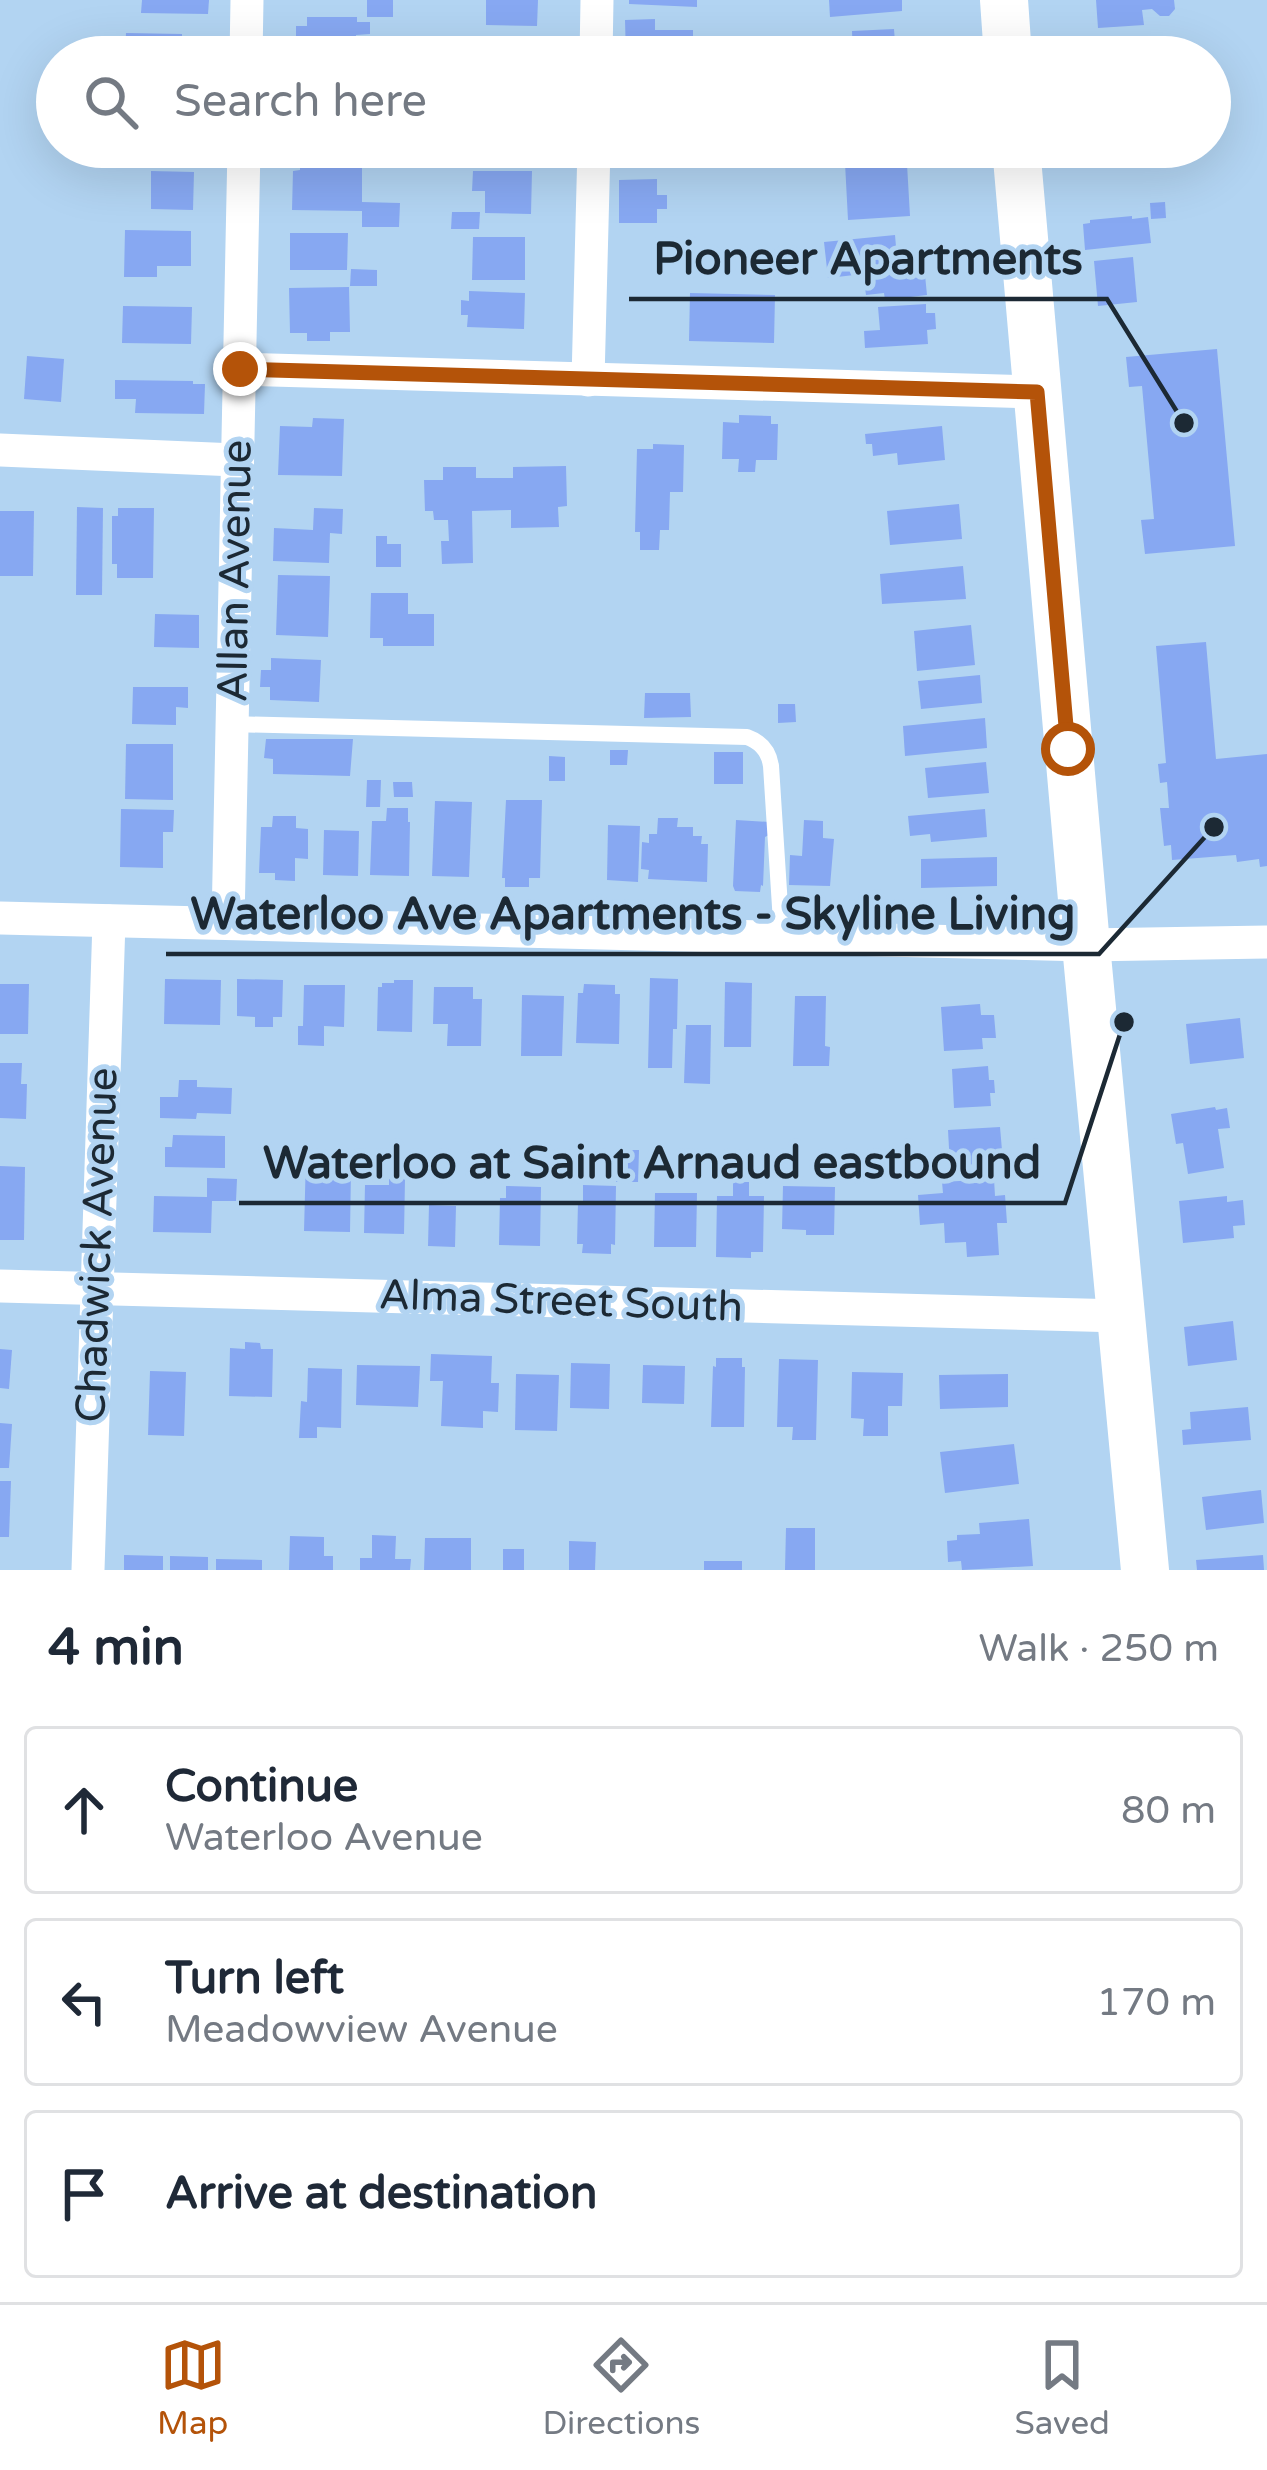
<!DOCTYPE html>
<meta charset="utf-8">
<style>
:root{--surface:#fff;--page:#f6f6f7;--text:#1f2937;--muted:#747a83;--line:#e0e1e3;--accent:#b45309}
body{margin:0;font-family:"Varela Round",sans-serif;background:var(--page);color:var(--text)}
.stop{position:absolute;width:36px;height:36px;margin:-27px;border:9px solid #b45309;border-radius:50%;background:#fff}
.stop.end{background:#b45309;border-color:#fff;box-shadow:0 3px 12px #0008}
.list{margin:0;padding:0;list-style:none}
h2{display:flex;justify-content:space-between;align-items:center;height:156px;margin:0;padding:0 48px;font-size:51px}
h2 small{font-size:39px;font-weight:400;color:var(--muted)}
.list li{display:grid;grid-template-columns:78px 1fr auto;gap:36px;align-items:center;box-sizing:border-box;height:168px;margin:0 24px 24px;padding:0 24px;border:3px solid var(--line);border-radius:12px}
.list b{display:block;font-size:45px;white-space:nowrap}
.list p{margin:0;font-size:39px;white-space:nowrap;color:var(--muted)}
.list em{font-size:39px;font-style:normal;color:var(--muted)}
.icon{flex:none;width:66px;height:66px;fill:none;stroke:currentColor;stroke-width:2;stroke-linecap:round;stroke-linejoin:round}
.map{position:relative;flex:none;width:1267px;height:1570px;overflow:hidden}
.search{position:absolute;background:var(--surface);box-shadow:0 12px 48px #0002;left:36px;right:36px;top:36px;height:132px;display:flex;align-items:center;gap:30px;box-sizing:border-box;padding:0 42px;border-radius:66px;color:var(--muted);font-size:45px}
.sheet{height:732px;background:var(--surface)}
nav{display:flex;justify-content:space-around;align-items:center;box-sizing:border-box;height:168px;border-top:3px solid var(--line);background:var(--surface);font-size:33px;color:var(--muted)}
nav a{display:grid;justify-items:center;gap:6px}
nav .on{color:var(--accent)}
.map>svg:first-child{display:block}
.building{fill:#87a8f2}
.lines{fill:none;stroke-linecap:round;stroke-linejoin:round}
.lane{stroke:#fff;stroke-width:16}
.street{stroke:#fff;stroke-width:33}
.secondary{stroke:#fff;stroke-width:48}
.route{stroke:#b45309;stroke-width:15}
.labels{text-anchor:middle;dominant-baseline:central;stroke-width:10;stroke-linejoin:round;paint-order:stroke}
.street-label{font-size:42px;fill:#1c2934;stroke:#b2d4f2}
.leader{fill:none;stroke:#1c2934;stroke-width:4.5}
.callout-dot{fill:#1c2934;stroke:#b2d4f2;stroke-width:4.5}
.callout-label{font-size:45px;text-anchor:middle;font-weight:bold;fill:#1c2934;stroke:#b2d4f2;stroke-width:10;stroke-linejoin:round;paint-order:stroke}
</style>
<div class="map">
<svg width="1267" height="1570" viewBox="0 0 1267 1570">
<rect width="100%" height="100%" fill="#b2d4f2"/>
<g class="building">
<path d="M142,0h67l-1,14 -67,-1z"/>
<rect x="367" y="0" width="26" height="17"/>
<path d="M486,0h52l-1,26 -51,-1z"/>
<path d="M629,0h68v7l-68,-3z"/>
<path d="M829,0h73v11l-72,6z"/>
<path d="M1096,0h78l1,9 -6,7h-9l-8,-7 -10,1 2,15 -46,3z"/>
<path d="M307,17h50v5h13v12l-14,1v21h-46v-13h-14v-17h11z"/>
<path d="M655,19v11h38v17h-17v10h-50l-1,-37z"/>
<path d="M894,29l2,28h-43l-1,-26z"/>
<path d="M126,33l56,1v16h11v7h-68z"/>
<path d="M484,42l51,2v13h-52z"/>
<path d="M481,147h52v7l-53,-1z"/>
<rect x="634" y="147" width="28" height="9"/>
<path d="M869,161v5l38,-2 3,52 -62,4 -3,-57z"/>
<path d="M300,166l62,1v35l38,1 -1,24h-37v-16l-70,-1 1,-39 7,-1z"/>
<path d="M151,171l43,1 -1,38 -42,-1z"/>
<path d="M473,171h59l-1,43 -46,-1v-22h-13z"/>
<path d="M657,179v16h10v14h-10v14h-38v-43z"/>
<path d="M1165,202l1,16 -15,1 -1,-16z"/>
<path d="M452,212h28l-1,17h-28z"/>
<path d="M1132,216v3l16,-2 3,26 -66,7 -2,-26 7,-1v-3z"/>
<path d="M125,230l66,1v35h-34v11h-33z"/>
<path d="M290,233h58l-1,37h-57z"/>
<path d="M895,235l2,23 26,-3 4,40 -42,5 -1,-7 -18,2 -3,-21 -35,4 -4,-36z"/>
<path d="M473,237h52v43h-53z"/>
<path d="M1133,257l4,45 -39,4 -4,-45z"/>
<path d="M351,269l26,1v16h-27z"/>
<path d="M349,287l1,45h-20v9h-23v-8h-17l-1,-45z"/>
<path d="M469,291l56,2 -1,36 -57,-2 1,-12h-7v-15l8,1z"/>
<path d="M690,293l85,2 -1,48 -85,-2z"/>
<path d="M926,304v9h9l1,16 -9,1 1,14 -63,4 -1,-17 16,-1 -2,-23z"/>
<path d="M123,306l69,1 -1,37 -69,-1z"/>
<path d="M1217,349l18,197 -90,8 -4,-34 13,-1 -12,-133 -13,1 -3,-30z"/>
<path d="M27,356l37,3 -3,43 -37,-3z"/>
<path d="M115,380l78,1v3h12l-1,30 -69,-1 1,-14h-21z"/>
<path d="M739,415l32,1v8h7l-1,36h-21l-1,12h-17l1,-13h-17l1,-37 16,1z"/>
<path d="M313,418l31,1 -2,57 -64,-1 2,-49 32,1z"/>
<path d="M942,426l3,34 -47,5 -1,-12 -24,3 -1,-12h-6l-1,-10z"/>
<path d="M653,444l31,1 -1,47h-13l-1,38h-9l-1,20h-19v-18h-5l2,-83h16z"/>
<path d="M566,466l1,40 -9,1 1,20 -48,1v-18l-39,1 1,52 -31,1 -1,-23h8l-1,-21h-14l-1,-9h-8l-1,-31h19v-13h33v11h37v-11z"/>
<path d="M959,504l3,35 -72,6 -3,-34z"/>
<path d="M77,507l26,1 -1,87h-26z"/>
<path d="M118,508h36l-1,70h-36v-14h-5v-48h6z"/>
<path d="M314,508l29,1 -1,25 -12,-1 -1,30 -56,-2 1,-33 39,2z"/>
<path d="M0,511h34l-1,65h-33z"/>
<path d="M376,536h11v8h14v23h-25z"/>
<path d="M963,566l3,33 -84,5 -2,-30z"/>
<path d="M278,575l52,1 -2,61 -52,-2z"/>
<path d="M371,593h37v21h26v32h-51v-8h-13z"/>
<path d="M155,614l44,1v33l-45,-1z"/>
<path d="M971,625l4,40 -58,6 -3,-40z"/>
<path d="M1206,642l10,117 51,-5v112l-7,1 -1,-8 -22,3 -1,-7 -64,5 -1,-15 -7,1 -4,-38h9l-2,-26 -7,1 -2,-19 8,-1 -10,-117z"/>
<path d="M271,658l50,2 -2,42 -49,-2v-13h-10l1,-17h10z"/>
<path d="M980,675l2,28 -61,6 -3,-28z"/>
<path d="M133,687h55v21l-12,-1v18l-44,-1z"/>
<path d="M645,693h45l1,24 -47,1z"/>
<path d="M778,704h17l1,18 -18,1z"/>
<path d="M985,718l2,30 -82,8 -2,-30z"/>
<path d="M266,739h87l-3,37 -77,-2v-15l-9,-1z"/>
<path d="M126,744h47v56l-48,-1z"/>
<path d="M610,750h18l-1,15h-17z"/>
<rect x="714" y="752" width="29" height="32"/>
<path d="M549,756l16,1v24h-16z"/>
<path d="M986,762l3,31 -61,5 -3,-30z"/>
<path d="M367,780h14l-1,27h-14z"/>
<path d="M393,782h19l1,15h-19z"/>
<path d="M506,800h36l-2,78h-11v9h-24v-9h-3z"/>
<path d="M435,801l37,1 -3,75 -37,-1z"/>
<path d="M387,808h21v14h2l-1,54 -39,-1 2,-54h14z"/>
<path d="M121,809l53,1 -1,22h-10v36l-43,-1z"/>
<path d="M985,809l2,28 -56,5 -1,-8 -20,2 -2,-20z"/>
<path d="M273,816h23v12l12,1v30l-13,-1v23l-20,-1v-7h-16l2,-46h11z"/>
<path d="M658,818h20l-1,9h16v9h9l-1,8h7l-1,38 -59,-3 1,-9 -8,-1 1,-27 7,1v-9h8z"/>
<path d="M736,820l34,2 -1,13 -4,2 -2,49 -2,-1 -1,7 -25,-1 -2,-5z"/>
<path d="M804,820l19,1v17l11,1 -4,47 -41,-1 1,-30 12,1z"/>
<path d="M608,825l32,1 -2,56 -31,-2z"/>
<path d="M324,830l35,1 -1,45 -35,-1z"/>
<path d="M997,857v29l-76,2v-29z"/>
<path d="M650,978l28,1 -1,50h-4l-1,39h-24z"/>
<path d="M165,979l56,1 -1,45 -56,-1z"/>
<path d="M237,979l46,1 -1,37h-9v10h-18v-10l-18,-1z"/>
<path d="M394,980h19l-1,52 -35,-1 1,-44h4v-4h12z"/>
<path d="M725,982l27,1 -1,64h-27z"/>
<path d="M0,984h29l-1,50h-28z"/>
<path d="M584,984l31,1v9h5l-1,50 -43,-1 2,-50h5z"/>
<path d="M304,985h41l-1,42 -20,-1v20l-26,-1v-19h5z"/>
<path d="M434,987h39v12h9l-1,47h-34l1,-22h-15z"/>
<path d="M522,995l42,1 -2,60h-41z"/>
<path d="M795,996h31l-1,50 5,1 -1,19h-36z"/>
<path d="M980,1004l1,11h13l2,23h-14l1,11 -39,2 -3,-44z"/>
<path d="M1240,1018l4,40 -54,6 -4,-40z"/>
<path d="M686,1025h25l-1,59 -26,-1z"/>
<path d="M0,1063h22l-1,21h6l-1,35 -26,-1z"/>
<path d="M988,1066l1,14h5l1,13h-5l1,13 -37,2 -2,-39z"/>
<path d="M179,1080h18v7l35,1 -1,26 -34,-1 -1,6 -36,-1v-21h18z"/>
<path d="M1215,1107l1,3 11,-2 3,20 -12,1 6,39 -36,6 -5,-31 -7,1 -5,-30z"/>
<path d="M1000,1127l3,35 -53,4 -2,-36z"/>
<path d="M173,1135l52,1v32l-60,-1v-20h7z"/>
<path d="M617,1150h22l-1,32h-22z"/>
<path d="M306,1156l25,1v12h20l-1,63 -46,-1z"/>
<path d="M0,1166l25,1 -1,73h-24z"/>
<path d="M207,1178l30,1 -1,22h-24l-1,32 -58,-1 1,-36 53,1z"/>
<path d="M389,1179h16l-1,55 -40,-1 1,-48h24z"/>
<path d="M994,1179l1,17 10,-1 2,28h-10l2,32 -32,2 -1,-15 -21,1 -1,-20 -24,2 -2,-30 25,-2 -1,-11z"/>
<path d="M733,1182h16v14h15l-1,56h-12v6l-35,-1 1,-61h16z"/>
<path d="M583,1185l33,1 -1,59 -4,-1v10l-29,-1 1,-9h-6l1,-42h5z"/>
<path d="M506,1186l35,1 -1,59 -41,-1 1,-47h6z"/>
<path d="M783,1186l52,1 -1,48h-28v-5l-24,-1z"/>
<path d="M655,1193h42l-1,54h-42z"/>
<path d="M1227,1196v6l16,-2 2,25 -12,1 1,12 -51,5 -4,-42z"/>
<path d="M429,1205l27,1 -1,41 -27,-1z"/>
<path d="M1233,1321l4,39 -49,6 -4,-39z"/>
<path d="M245,1342l15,1 1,6h12l-1,48 -43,-1 1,-48 15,1z"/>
<path d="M0,1349l12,1 -3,39 -9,-1z"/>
<path d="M431,1354l61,2 -1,27h8l-1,29 -15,-1v17l-42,-2 2,-45h-13z"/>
<path d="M716,1358h26v9h3l-1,60h-33l2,-61 3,1z"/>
<path d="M779,1359l39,1 -2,80h-24l1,-13h-16z"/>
<path d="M571,1363l39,1 -1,45 -39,-1z"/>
<path d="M357,1365l63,1 -2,41 -62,-2z"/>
<path d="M643,1365l42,1 -1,38 -42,-1z"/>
<path d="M308,1368l34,1 -1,59 -24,-1v11h-18l2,-37 6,1z"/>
<path d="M150,1371l36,1 -2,64 -36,-1z"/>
<path d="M852,1372l51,1 -1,33h-14v30h-25l1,-17 -13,-1z"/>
<path d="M516,1374l43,1 -2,56 -42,-1z"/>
<path d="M1008,1374v33l-68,2 -1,-34z"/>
<path d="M1248,1407l3,33 -68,5 -1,-15 9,-1 -1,-17z"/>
<path d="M0,1423l12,1 -3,44h-9z"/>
<path d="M1014,1444l5,40 -74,9 -5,-41z"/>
<path d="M0,1481h11l-2,56h-9z"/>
<path d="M1261,1490l3,33 -58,7 -4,-33z"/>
<path d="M1029,1519l4,47 -71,4 -1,-9 -13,1 -1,-21 10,-1v-5l23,-1 -1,-11z"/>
<path d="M786,1528h29v42h-30z"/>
<path d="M372,1535l24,1 -1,23h16l-1,11h-50v-12h12z"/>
<path d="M290,1536l34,1v19h9v14h-44z"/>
<path d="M425,1538h46v32h-47z"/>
<path d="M569,1541l27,1 -1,28h-26z"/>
<rect x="503" y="1549" width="21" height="21"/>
<path d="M124,1555l39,1v14h-39z"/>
<path d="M1263,1555l1,15h-67l-1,-10z"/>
<path d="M170,1556l38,1v13h-38z"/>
<path d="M216,1559l46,1v10h-46z"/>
<rect x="704" y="1561" width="38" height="9"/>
</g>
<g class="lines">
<path class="lane" d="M231,724l516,13c14,5 22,15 24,29l11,172"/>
<g class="street">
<path d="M246,57l1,-57"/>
<path d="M596,57l1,-57"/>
<path d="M240,369l797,23"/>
<path d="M588,380l6,-233"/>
<path d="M0,450l236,10"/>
<path d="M0,918l1086,27 181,-3"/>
<path d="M228,923l16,-776"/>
<path d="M0,1286l1122,30"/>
<path d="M88,1570l21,-649"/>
</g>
<g class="secondary">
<path d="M1004,0l4,57"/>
<path d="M1016,147l70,798 59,625"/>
</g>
</g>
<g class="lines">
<path class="route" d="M240,369l797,23 31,357"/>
</g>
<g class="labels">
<g class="street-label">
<text transform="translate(235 571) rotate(-89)">Allan Avenue</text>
<text transform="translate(97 1245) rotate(-88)">Chadwick Avenue</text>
<text transform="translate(561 1301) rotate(2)">Alma Street South</text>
</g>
</g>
<path class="leader" d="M1184 423L1107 299H629M1214 827L1099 954H166M1124 1022L1065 1203H239"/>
<g class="callout-dot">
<circle cx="1184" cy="423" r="12"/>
<circle cx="1214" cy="827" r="12"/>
<circle cx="1124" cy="1022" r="12"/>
</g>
<g class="callout-label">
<text x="868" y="274">Pioneer Apartments</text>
<text x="633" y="929">Waterloo Ave Apartments - Skyline Living</text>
<text x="652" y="1178">Waterloo at Saint Arnaud eastbound</text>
</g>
</svg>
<div class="stop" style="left:1068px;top:749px"></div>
<div class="stop end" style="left:240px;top:369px"></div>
<div class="search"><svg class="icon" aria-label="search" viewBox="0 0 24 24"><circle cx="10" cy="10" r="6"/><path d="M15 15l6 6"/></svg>Search here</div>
</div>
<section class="sheet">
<h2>4 min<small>Walk · 250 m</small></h2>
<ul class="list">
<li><svg class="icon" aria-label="ahead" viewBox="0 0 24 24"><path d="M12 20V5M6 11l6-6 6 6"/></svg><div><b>Continue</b><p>Waterloo Avenue</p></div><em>80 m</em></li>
<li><svg class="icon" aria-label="left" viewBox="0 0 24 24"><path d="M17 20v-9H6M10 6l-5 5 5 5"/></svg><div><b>Turn left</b><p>Meadowview Avenue</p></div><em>170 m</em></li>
<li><svg class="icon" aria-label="arrive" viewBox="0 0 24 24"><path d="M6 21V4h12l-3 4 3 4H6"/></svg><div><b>Arrive at destination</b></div></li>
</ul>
</section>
<nav>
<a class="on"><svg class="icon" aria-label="map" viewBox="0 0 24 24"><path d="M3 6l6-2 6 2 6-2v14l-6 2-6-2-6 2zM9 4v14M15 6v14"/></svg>Map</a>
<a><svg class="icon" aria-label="directions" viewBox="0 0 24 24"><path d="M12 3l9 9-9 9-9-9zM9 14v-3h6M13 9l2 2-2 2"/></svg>Directions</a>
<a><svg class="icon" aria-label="saved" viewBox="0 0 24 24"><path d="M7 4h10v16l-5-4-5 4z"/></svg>Saved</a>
</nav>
